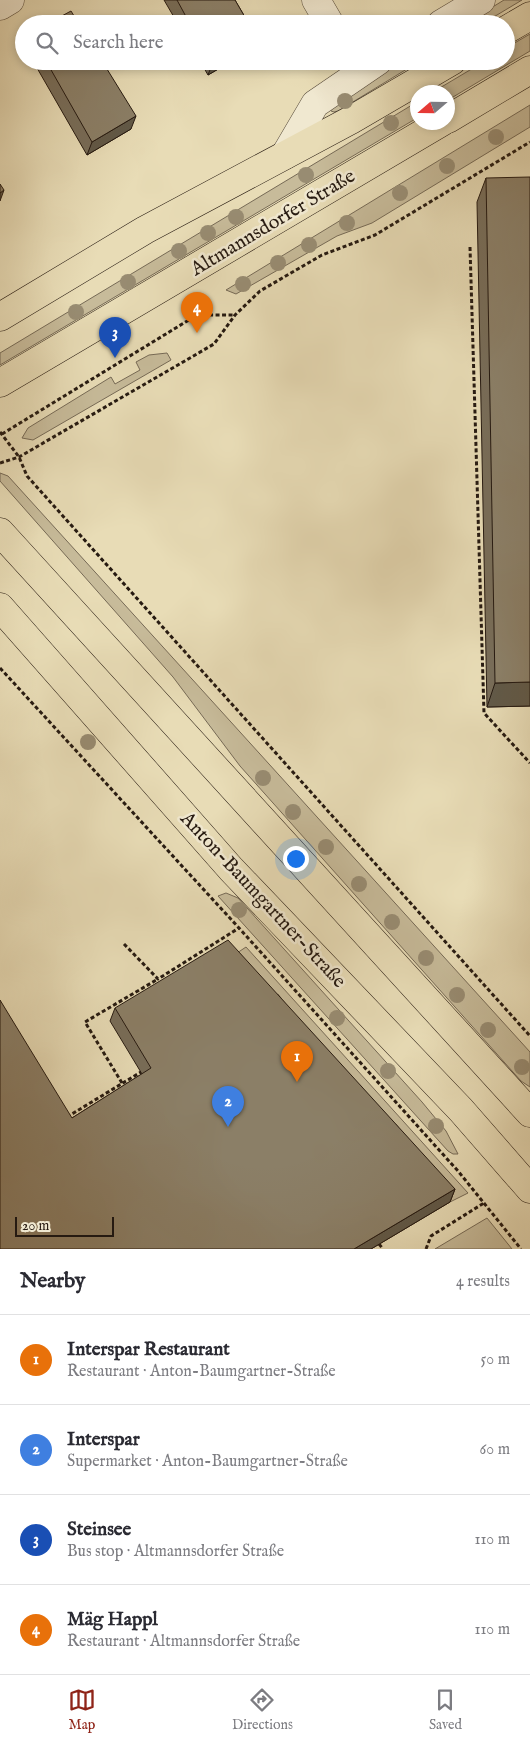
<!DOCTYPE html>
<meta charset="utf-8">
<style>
:root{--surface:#fff;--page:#f2f2f3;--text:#2b2b33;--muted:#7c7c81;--line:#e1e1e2;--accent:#8f2418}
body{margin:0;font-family:"IM FELL English",serif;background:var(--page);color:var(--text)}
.compass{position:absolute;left:410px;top:85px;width:45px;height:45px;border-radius:50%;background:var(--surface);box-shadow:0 2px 8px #0003;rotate:250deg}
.scale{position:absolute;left:15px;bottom:12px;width:99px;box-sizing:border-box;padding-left:5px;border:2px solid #261a11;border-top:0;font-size:14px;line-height:18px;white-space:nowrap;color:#261a11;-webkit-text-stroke:4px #f0e8d0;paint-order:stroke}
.you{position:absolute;left:295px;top:858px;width:18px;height:18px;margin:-12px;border:4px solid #fff;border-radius:50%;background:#1a73e8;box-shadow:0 0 0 8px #1a73e833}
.badge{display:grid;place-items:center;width:32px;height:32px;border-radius:50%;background:var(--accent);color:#fff;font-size:16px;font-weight:700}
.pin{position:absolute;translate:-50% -41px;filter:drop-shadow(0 1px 2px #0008)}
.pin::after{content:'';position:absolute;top:26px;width:18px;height:15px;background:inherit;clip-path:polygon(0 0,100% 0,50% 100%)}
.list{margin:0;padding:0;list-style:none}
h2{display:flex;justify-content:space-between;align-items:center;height:65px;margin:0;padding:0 20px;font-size:21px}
h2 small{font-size:16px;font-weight:400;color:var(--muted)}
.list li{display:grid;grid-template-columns:32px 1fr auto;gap:15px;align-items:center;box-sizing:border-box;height:90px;padding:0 20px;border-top:1px solid var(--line)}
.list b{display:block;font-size:19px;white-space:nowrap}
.list p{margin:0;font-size:16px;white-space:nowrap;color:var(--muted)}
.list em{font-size:16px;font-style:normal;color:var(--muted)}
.icon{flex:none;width:28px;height:28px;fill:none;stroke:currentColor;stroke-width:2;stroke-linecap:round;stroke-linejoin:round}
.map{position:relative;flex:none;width:530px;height:1249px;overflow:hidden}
.search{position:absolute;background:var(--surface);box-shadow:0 2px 8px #0003;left:15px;right:15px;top:15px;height:55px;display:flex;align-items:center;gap:12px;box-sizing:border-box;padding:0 18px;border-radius:28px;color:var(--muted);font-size:19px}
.sheet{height:425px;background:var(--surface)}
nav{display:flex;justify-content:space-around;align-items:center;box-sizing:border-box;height:70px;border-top:1px solid var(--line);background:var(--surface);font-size:14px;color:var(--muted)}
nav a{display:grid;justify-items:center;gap:2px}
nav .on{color:var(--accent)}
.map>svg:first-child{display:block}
.green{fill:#c7bb9a;stroke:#766a56}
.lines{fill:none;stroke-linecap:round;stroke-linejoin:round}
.minor-casing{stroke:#564a3a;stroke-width:29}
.major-casing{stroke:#261a11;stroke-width:29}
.path{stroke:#261a11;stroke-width:3;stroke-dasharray:4 2.5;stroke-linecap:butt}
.minor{stroke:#f0e8d0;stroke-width:28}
.major{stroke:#e8dcb6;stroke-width:28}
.tree{fill:#988c72}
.wall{fill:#786d59;stroke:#261a11}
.shaded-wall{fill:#615948;stroke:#261a11}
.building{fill:#8b7f67;stroke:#261a11}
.labels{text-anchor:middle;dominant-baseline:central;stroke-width:5;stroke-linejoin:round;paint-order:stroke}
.street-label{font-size:20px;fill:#261a11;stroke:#f0e8d0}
</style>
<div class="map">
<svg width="530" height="1249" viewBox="0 0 530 1249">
<rect width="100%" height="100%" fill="#e8dcb6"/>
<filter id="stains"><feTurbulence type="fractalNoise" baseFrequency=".004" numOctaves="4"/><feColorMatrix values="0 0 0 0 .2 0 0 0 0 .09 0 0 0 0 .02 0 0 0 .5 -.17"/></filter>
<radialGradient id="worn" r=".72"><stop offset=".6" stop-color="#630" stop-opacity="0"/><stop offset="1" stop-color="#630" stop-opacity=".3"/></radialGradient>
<g class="green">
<path d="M504,0h18l-40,24h-17z"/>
<path d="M530,34v17l-82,49v-8h-15l52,-31h21v-13z"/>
<path d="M402,61h18l-82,50 -4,1 -3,-1 -1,-4 3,-4z"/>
<path d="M417,102v16l-417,247v-12z"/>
<path d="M530,105v22l-158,96 -35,13 -101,58 -10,-4z"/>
<path d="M167,353l4,7 -138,80 -11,-2 6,-10 83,-51 4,7 25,-14 -4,-8 13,-7z"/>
<path d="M0,473l8,3 522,576v35l-9,-6 -281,-315 -67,-89 -173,-196z"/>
<path d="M226,893l12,5 184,204 24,29 12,23h-5l-5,-3 -230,-255z"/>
<path d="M246,947l222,246 -18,9 -60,-65 11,-6 -5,-7 -12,6 -106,-136 -11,6 -39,-41z"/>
<path d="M487,1218l25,31h-77z"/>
</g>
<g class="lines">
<g class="minor-casing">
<g id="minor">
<path d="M316,0l14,24"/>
<path d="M0,6l10,-6"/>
<path d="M441,24l40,-24"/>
<path d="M285,155l30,-51 63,-43"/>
</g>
</g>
<g class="major-casing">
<g id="major">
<path d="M506,30l24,-14"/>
<path d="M448,119l82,-49"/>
<path d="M0,317l145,-87 206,-110 101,-59"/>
<path d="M0,383l442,-261"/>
<path d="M0,532l530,581"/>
<path d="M0,607l231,262 230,241 69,79"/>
</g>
</g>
<g class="path">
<path d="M470,247l14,466 46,50"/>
<path d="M0,432l19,25 8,19 503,560"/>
<path d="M2,434l195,-119h38"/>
<path d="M0,463l19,-6 195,-113 21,-29 25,-24 62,-36 53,-20 155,-93"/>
<path d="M0,668l239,260 219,243 63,78"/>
<path d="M124,944l34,35 81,-51"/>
<path d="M122,1083l-37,-61 73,-43"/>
<path d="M67,1117l74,-45"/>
<path d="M379,1244l4,5"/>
<path d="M426,1249l5,-13 53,-33"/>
</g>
<use href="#minor" class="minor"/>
<use href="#major" class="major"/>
</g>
<g class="tree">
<circle cx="345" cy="101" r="8"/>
<circle cx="391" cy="123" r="8"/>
<circle cx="496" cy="137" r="8"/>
<circle cx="447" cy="166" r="8"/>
<circle cx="306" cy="175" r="8"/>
<circle cx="400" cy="193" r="8"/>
<circle cx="236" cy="217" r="8"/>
<circle cx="347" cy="223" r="8"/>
<circle cx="208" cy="233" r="8"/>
<circle cx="309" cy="245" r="8"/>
<circle cx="179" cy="251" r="8"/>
<circle cx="278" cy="263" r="8"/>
<circle cx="128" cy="282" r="8"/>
<circle cx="243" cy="284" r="8"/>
<circle cx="76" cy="312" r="8"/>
<circle cx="88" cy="742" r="8"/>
<circle cx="263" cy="778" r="8"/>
<circle cx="293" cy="812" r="8"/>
<circle cx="326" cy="847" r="8"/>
<circle cx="359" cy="884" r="8"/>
<circle cx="239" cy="910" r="8"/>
<circle cx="392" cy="922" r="8"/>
<circle cx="426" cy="958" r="8"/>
<circle cx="457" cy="995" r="8"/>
<circle cx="337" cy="1018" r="8"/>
<circle cx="488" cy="1030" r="8"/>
<circle cx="522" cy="1067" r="8"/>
<circle cx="388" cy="1071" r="8"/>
<circle cx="436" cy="1126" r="8"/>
</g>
<g class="wall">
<path d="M164,0h71l14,24h-71z"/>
<path d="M33,61h69l29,68 -44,26z"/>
<path d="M200,61h32l-24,14z"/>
<path d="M486,178l44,528 -43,1 -10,-505z"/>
<path d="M115,1008l340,181 -5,13 -79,47h-371l72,-131 70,-44 -32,-53z"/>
</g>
<g class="shaded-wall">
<path d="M214,61h18l-24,14 5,-13z"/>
<path d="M136,116l-5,13 -44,26 5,-13z"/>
<path d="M4,190l-4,11v-8z"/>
<path d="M530,682v24l-43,1 8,-24z"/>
<path d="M455,1189l-5,13 -79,47h-17z"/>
</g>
<g class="building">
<path d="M177,0h58l14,24h-59z"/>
<path d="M71,11l8,13h-32z"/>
<path d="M46,61h56l34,55 -44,26z"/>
<path d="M530,177v505l-35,1 -9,-505z"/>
<path d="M0,184l4,6 -4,3z"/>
<path d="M228,940l227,249 -101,60h-354v-249l72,118 79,-50 -36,-60z"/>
</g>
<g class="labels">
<g class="street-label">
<text transform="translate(273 223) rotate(-31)">Altmannsdorfer Straße</text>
<text transform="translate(263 900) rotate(47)">Anton-Baumgartner-Straße</text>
</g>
</g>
<rect width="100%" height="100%" filter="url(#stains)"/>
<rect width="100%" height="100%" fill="url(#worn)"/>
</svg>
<svg class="compass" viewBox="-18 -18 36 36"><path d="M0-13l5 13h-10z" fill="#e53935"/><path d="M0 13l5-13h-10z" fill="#7c7c81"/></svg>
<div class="scale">20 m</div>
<div class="you"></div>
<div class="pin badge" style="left:297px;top:1082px;background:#e8710a">1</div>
<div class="pin badge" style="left:228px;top:1127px;background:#3f7fe0">2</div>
<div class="pin badge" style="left:115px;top:358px;background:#1a4fb4">3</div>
<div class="pin badge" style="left:197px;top:333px;background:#e8710a">4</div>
<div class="search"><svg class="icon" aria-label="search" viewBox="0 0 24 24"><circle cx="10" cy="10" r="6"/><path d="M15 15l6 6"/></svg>Search here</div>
</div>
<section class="sheet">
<h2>Nearby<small>4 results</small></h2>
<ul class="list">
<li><span class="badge" style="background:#e8710a">1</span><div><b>Interspar Restaurant</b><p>Restaurant · Anton-Baumgartner-Straße</p></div><em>50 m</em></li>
<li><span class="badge" style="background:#3f7fe0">2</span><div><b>Interspar</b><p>Supermarket · Anton-Baumgartner-Straße</p></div><em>60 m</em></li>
<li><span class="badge" style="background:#1a4fb4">3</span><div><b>Steinsee</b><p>Bus stop · Altmannsdorfer Straße</p></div><em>110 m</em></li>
<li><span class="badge" style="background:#e8710a">4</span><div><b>Mäg Happl</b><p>Restaurant · Altmannsdorfer Straße</p></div><em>110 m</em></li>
</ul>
</section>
<nav>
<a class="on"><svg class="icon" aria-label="map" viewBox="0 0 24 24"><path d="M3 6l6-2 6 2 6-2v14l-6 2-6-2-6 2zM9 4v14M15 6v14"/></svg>Map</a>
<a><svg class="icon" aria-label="directions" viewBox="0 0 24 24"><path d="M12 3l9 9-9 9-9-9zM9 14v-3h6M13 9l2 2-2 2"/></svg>Directions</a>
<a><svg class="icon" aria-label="saved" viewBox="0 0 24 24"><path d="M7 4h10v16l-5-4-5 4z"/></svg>Saved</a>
</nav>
